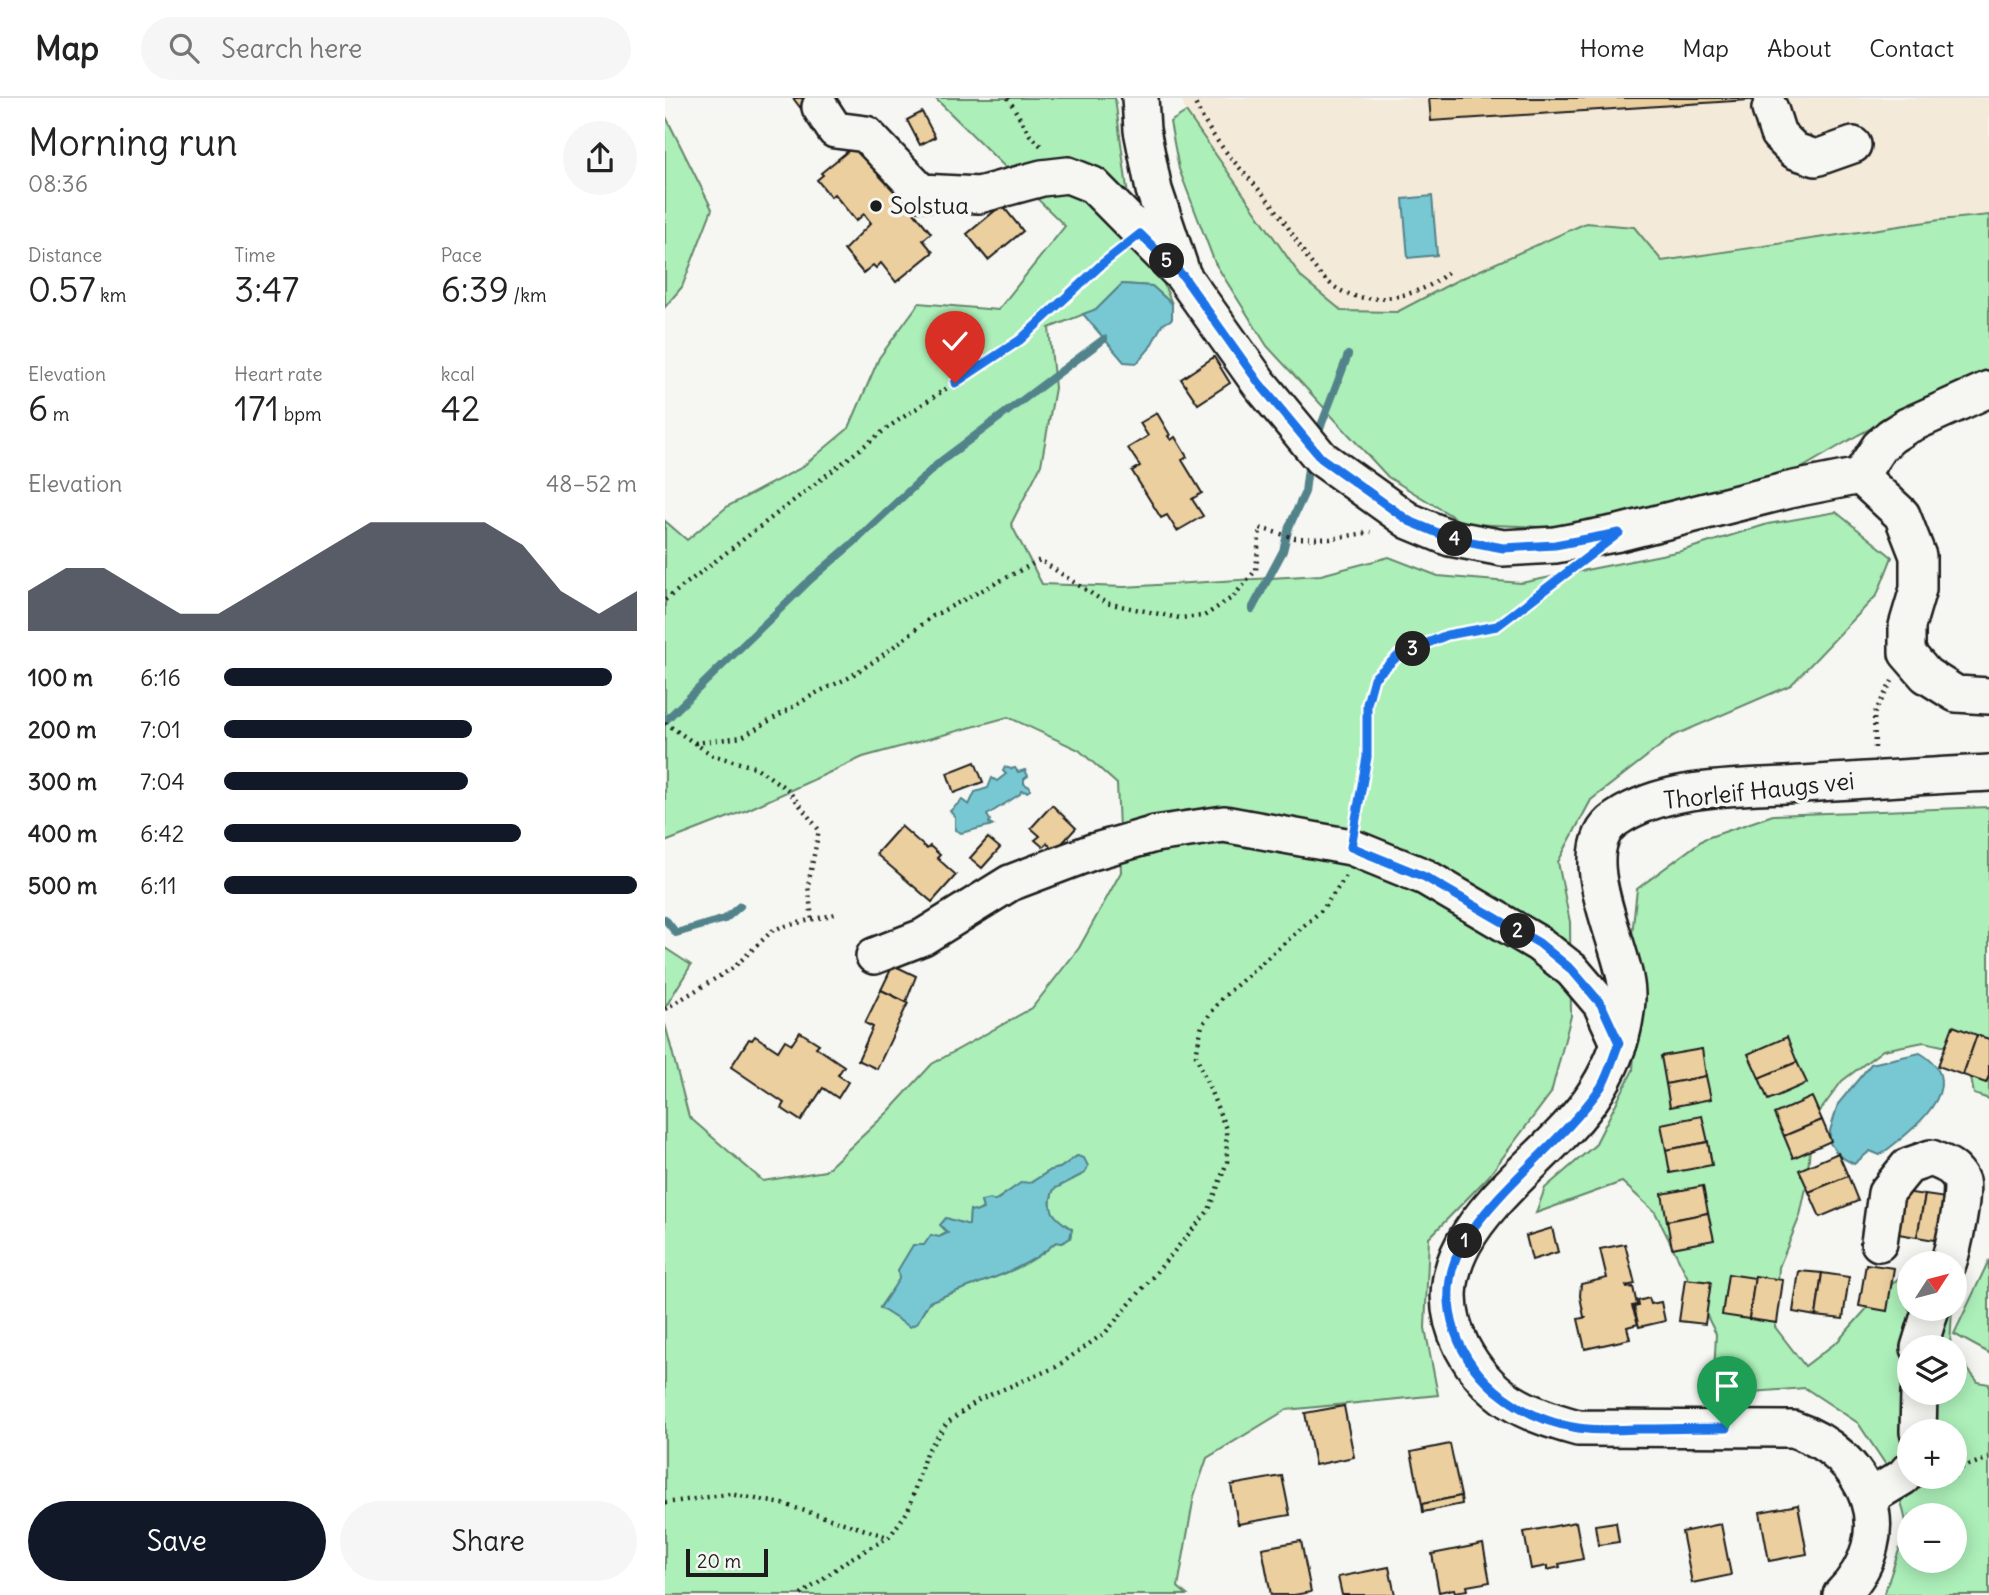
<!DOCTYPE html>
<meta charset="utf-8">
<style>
:root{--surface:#fff;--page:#f6f6f6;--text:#222;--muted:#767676;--line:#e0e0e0;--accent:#111827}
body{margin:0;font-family:Delius,sans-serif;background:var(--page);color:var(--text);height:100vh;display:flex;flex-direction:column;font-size:26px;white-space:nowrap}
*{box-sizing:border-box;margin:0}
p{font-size:23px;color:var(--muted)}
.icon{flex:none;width:38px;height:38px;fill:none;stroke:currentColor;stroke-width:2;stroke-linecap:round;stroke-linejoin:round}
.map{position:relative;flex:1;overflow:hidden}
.panel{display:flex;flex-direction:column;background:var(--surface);width:665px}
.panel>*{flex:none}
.needle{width:46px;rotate:54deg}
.tools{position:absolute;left:1232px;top:1153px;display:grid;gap:14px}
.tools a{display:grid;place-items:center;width:70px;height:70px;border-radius:50%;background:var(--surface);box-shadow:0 4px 18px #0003;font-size:35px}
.scale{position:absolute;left:21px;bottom:18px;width:82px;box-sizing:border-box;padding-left:7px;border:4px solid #1c1c1c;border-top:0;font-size:19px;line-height:24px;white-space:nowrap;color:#1c1c1c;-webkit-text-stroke:5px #f6f6f2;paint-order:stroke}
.pin{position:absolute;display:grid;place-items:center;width:60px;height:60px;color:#fff;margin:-72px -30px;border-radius:50% 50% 50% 0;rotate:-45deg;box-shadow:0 0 7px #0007}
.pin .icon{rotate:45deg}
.km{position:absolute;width:35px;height:35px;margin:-18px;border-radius:50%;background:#222;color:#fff;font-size:19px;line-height:35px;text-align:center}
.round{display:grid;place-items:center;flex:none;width:74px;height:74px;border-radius:37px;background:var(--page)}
.overview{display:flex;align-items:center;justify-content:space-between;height:119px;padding:0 28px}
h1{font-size:38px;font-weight:600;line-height:52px}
.figures{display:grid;grid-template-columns:repeat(3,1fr);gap:10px;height:119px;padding:7px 28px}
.figures div{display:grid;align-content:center}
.figures b{font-size:35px;font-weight:600}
.figures small{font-size:19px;font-weight:400}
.figures p{font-size:19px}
.chart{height:196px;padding:14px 28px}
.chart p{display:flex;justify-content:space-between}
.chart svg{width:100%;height:126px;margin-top:7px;fill:var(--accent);opacity:.7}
.primary-button{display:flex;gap:14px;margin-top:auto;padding:14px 28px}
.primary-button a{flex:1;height:80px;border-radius:42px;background:var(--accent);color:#fff;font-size:28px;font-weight:600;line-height:80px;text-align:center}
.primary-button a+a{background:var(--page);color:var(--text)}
ul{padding:0 28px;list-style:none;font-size:23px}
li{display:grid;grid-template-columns:112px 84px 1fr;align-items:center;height:52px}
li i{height:18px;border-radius:9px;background:var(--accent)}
header{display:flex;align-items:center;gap:42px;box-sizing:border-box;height:98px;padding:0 35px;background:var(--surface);border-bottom:2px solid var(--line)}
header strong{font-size:33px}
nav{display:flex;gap:38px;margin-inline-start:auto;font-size:24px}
.search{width:490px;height:63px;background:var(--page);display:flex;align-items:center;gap:18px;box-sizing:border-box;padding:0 24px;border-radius:38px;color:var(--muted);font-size:26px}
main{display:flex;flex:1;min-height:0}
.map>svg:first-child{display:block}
</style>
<header>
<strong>Map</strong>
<div class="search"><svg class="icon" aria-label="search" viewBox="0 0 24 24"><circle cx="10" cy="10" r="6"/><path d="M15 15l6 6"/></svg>Search here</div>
<nav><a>Home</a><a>Map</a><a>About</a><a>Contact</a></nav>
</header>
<main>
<section class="panel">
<div class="overview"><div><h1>Morning run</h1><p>08:36</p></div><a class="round"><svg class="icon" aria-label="share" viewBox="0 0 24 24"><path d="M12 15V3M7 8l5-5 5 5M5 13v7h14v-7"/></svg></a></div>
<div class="figures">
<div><p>Distance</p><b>0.57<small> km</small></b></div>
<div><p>Time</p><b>3:47</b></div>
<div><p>Pace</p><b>6:39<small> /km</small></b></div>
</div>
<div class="figures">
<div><p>Elevation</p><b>6<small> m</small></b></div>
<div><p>Heart rate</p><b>171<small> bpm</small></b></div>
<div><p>kcal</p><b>42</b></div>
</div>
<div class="chart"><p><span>Elevation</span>48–52 m</p>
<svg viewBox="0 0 160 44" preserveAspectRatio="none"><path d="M0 44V30L10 22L20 22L30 30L40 38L50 38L60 30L70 22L80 14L90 6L100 6L110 6L120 6L130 14L140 30L150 38L160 30V44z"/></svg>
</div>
<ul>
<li><b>100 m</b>6:16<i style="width:94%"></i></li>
<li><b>200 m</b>7:01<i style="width:60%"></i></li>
<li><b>300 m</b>7:04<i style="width:59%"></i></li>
<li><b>400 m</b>6:42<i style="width:72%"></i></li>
<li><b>500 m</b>6:11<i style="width:100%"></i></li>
</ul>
<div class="primary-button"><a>Save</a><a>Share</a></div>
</section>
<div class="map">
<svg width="1324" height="1497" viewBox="0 0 1324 1497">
<rect width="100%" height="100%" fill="#f6f6f2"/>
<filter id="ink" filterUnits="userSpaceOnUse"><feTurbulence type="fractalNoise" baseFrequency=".0143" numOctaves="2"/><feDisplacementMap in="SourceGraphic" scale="14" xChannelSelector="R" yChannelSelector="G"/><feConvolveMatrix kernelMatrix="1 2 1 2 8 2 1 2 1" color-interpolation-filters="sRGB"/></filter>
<g filter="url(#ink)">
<path fill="#f3ead9" d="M516,0H1324V117L1275,122L997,163L969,129L921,125L791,183L732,214L677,213L637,180L521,14Z"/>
<g fill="#acefb9" stroke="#64866a" stroke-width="2" fill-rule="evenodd">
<path d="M270,0H450L463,98L507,206L487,188L457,186L432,211L384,230L390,290L376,367L346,426L377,486L459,489L656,477L724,459L773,478L856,485L1016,453L1103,426L1171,414L1227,459L1212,497L1126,587L1008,638L926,702L893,764L905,824L906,918L886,995L823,1079L764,1140L760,1230L773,1297L621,1312L542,1360L529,1398L513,1489L522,1497H0V926L24,1019L98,1083L160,1073L223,1014L267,966L367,910L414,850L456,774L452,686L414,652L343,619L198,659L82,712L0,744V423L22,442L63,408L136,370L184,330L214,260L254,205L333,212L400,128ZM412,1058L419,1061L420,1075L389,1091C380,1112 389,1120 407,1131L405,1140L398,1145L391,1144C356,1177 307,1185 264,1204L252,1225L215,1209C231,1185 249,1164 270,1143C277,1136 285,1133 291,1124L304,1127L305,1112L311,1114L318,1110L316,1104L329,1103L357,1085H365L386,1072L395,1070Z"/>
<path d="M521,14L637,180L677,213L732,214L791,183L921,125L969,129L997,163L1275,122L1324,117V273L1286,288L1193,337L1123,378L906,430L800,426L723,379L602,248L550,165L514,71L505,24Z"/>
<path d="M0,17L47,111L17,189L0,209Z"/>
<path d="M1324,709V1001L1309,996L1301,953L1259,944L1218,952L1177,983L1147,1024L1142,1085L1135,1118L1114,1169L1110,1229L1140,1268L1173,1243L1204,1208L1244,1170V1211H1287L1285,1249L1244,1250V1295H1290V1255L1313,1284L1324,1286V1497H1219L1242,1428L1231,1382L1193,1325L1140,1290L1048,1297L1051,1236L990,1114L957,1084L871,1115L880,1090L930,1047L968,972L972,903L965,855L972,791L1039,741L1108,717ZM1244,1334H1290V1379H1244ZM1244,1418H1290V1463H1244Z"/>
<path d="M0,850L26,867L0,910Z"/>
<path d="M1324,1162V1255L1289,1236Z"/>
</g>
<g fill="#78c8d4" stroke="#53838a" stroke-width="2">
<path d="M767,98L772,157L743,160L738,101Z"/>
<path d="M457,186L487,188L507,206V221L497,227L484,251L472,265L459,264L418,216L432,211Z"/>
<path d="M340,669L346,671L350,670L353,674L360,672L363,678L359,681V686L365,689V692L362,694L356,693L355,696L322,717L325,722L324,725L328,727L296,735L290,732V719L285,713L297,702L304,707L310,694L323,690L327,680L332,683L341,676L338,673Z"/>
<path d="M1255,955C1310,987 1243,1036 1215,1057L1205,1053L1189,1066L1174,1058L1165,1045V1033L1173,1006L1206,966Z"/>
<path d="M412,1058L419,1060L423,1068L420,1075L389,1091C380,1111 389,1120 407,1131L405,1140L397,1145L391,1144C355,1177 307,1185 264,1204L252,1225L245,1229L215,1210L234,1181L233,1172L248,1147H259L266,1137L274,1139L283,1135L275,1127L281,1120L304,1127L305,1112L311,1114L318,1111L316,1103L325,1101L330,1103L357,1084L365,1085L386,1072L395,1070Z"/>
</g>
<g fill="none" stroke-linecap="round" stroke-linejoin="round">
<g stroke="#53838a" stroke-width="8">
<path d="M654,333L683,257"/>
<path d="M587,511L618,453L624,429L640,394L644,362"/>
<path d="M0,623L146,481L188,445L275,364L439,241"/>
<path d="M0,821L11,835L60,821L75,808"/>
</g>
</g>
<g fill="#eccf9f" stroke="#1c1c1c" stroke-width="2">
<path d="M128,0H156L140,16Z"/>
<path d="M764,0H1114L766,23Z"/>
<path d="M257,14L270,39L255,47L242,22Z"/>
<path d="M193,45L266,135L258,142L268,154L231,184L216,165L211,170L208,167L198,175L179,152L206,125L199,116L191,123L169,96L166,99L152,82L158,77L156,75Z"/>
<path d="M337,107L358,133L323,162L302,136Z"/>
<path d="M549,259L565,285L533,306L516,281Z"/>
<path d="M492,315L505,337L503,338L506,342L510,339L522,359L517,362L537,395L527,401L538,418L512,433L502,417L496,420L467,373L475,368L463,350L483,338L475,325Z"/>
<path d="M310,664L318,684L289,695L282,675Z"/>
<path d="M387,707L411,730L390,753L382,745L378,749L370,742L375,738L366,730Z"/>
<path d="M236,728L262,751L265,748L275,757L272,760L291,777L267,804L211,756Z"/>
<path d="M323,740L335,750L317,770L305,760Z"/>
<path d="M228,867L251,878L241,904L216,892Z"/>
<path d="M216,892L243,905L212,971L193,962L208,929L200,925Z"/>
<path d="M1288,928L1312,937L1298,977L1273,968Z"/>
<path d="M135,934L154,946L151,949L179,968L173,977L183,984L173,1000L158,990L136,1023L116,1010L119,1005L66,969L84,941L87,942L90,938L113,953L120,942L127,946Z"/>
<path d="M1312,937L1324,941V978L1321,985L1298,977Z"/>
<path d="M1122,939L1132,964L1094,980L1083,956Z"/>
<path d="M1037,951L1041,978L1001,986L996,958Z"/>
<path d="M1132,964L1142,985L1103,1002L1094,980Z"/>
<path d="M1041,978L1046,1001L1005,1009L1001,986Z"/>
<path d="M1147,999L1157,1022L1119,1038L1109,1016Z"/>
<path d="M1037,1018L1043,1044L1001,1052L996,1026Z"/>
<path d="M1157,1022L1166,1043L1128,1060L1119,1038Z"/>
<path d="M1043,1044L1047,1067L1005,1075L1001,1052Z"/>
<path d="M1173,1055L1183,1078L1144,1094L1134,1072Z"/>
<path d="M1183,1078L1193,1103L1155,1119L1144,1094Z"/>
<path d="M1038,1088L1043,1115L1002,1123L997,1096Z"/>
<path d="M1233,1093L1260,1097L1252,1139L1227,1135Z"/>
<path d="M1260,1097L1288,1101L1281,1144L1252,1139Z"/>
<path d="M1043,1115L1049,1142L1007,1150L1002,1123Z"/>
<path d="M887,1130L893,1154L867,1162L861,1138Z"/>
<path d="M960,1146L970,1186L961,1188L962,1190L968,1189L972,1207L967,1208L973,1226L962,1229L965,1241L920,1251L913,1221L922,1219H919L915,1198L916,1186L942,1180L935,1151Z"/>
<path d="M1201,1166L1229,1170L1222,1213L1194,1208Z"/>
<path d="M1134,1173L1157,1175L1151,1218L1128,1214Z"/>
<path d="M1157,1175L1184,1179L1178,1221L1151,1218Z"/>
<path d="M1063,1176L1090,1180L1084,1221L1057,1217Z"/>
<path d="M1090,1178L1118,1182L1112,1225L1084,1221Z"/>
<path d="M1020,1181L1046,1184L1040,1226L1014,1223Z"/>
<path d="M984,1200L986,1206L996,1204L1000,1223L974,1229L969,1209L974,1208L973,1203Z"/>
<path d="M679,1308L689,1359L650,1367L640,1315Z"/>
<path d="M785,1346L796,1398L757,1406L746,1354Z"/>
<path d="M617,1378L625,1417L573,1426L566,1387Z"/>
<path d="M796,1398L797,1406L758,1414L757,1406Z"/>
<path d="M1133,1407L1142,1456L1104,1463L1095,1414Z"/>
<path d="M911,1424L918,1461L894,1466L895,1469L882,1472V1468L866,1471L859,1434Z"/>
<path d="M951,1424L954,1444L933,1447L930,1427Z"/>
<path d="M1056,1426L1066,1477L1027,1485L1017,1434Z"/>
<path d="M636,1443L646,1494L629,1497H606L597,1450Z"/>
<path d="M818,1446L825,1484L802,1488L803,1492L790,1494L789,1491L774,1494L767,1456Z"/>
<path d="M724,1469L730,1497H677L673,1479Z"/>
</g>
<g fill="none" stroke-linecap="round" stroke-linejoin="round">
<g stroke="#1c1c1c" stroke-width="40">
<g id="minor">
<path d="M475,0L477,32L489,92L518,178L594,285L656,360L744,423L785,440L838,450L890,447L954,435L1124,392L1195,378L1237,417L1253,458V491L1242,528V555L1261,577L1291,596L1324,598"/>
<path d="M155,9L170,32L201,36L256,94L314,97L377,80L403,77L428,87L513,173"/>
<path d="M1105,11L1113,36L1130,53L1151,60L1188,47"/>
<path d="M1195,378L1214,349L1226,338L1242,328L1324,291"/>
<path d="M209,858L258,839L345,785L427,754L490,736L559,726L686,749L760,779L874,846L907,872L936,906L954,945"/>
<path d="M1214,1145L1221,1095L1243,1068L1266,1060C1278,1065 1291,1069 1296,1083C1300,1096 1288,1152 1283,1166"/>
<path d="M1254,1250L1266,1211"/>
<path d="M1253,1334L1254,1295"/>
<path d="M1203,1400L1238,1379L1244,1372"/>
<path d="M1176,1497C1237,1436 1203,1356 1128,1331L913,1330C860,1316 824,1300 797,1249C749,1154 846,1091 903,1029C926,1005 942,979 953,948C958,934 962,913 962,898C963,853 902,754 951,721C1003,686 1077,690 1138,686C1200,682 1262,678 1324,675"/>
</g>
</g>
<g stroke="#1c1c1c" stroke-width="4.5" stroke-dasharray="2 5" stroke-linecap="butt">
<path d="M343,0L365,37L376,48"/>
<path d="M528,0C544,41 576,70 604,103C643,149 652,211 728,199C751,195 769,188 785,172"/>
<path d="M0,502L225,328L354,242L452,154"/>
<path d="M0,625L47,657L92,670L123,692L154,732L143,787L147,822"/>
<path d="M30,645L77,639L153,594L183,580L214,560L268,518L375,462L441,505L514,520L539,518L568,499L591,472L595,430L630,440L665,441L706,434"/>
<path d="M1210,650L1209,616L1227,583"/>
<path d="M691,721L703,659L702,606L709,580L734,557L782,537L832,528L898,478"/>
<path d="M0,911L68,870L107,833L116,829L171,816"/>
<path d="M1290,1372L1324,1360"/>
<path d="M0,1405L65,1396L118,1406L223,1439"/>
<path d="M136,1497L183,1462L224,1439L243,1413L261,1355L282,1325L315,1301L391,1269L441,1234L544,1112L562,1064L561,1031L531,957L537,927L557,900L658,811L681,778"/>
</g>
<use href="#minor" stroke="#f6f6f2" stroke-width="35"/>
</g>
</g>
<g fill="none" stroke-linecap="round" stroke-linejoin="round" filter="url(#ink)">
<g stroke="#fff" stroke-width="14">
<path id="route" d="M290,285L355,242L437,166L475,136L518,178L594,285L656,360L744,423L785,440L838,450L890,447L954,435L832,528L782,537L734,557L709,580L702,606V659L686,749L760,779L874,845L907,872L936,906L954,945C948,959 944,976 936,989C897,1044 840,1083 802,1139C782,1169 779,1200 790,1234C808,1286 860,1322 913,1330C932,1333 953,1332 972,1331C1002,1331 1032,1330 1062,1330"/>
</g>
<use href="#route" stroke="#1a73e8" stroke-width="9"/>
</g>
<circle fill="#1c1c1c" stroke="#f6f6f2" stroke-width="2.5" cx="211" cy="108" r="7"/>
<g text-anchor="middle" stroke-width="7" stroke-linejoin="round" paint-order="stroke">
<g font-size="24" fill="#1c1c1c" stroke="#f6f6f2" text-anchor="start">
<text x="225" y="116">Solstua</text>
</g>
<g font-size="24" fill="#1c1c1c" stroke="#f6f6f2">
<text transform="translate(1094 693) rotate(-6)" y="8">Thorleif Haugs vei</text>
</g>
</g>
</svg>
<div class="tools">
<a><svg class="needle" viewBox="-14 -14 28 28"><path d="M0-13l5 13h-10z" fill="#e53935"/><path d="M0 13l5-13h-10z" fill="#767676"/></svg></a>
<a><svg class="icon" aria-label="layers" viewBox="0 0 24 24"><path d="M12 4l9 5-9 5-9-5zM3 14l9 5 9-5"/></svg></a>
<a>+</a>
<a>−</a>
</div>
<div class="scale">20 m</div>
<div class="pin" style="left:1062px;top:1330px;background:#1e9e55"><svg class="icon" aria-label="arrive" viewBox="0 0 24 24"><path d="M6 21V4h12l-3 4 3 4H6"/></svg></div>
<div class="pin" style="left:290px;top:285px;background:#d93025"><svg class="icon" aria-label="check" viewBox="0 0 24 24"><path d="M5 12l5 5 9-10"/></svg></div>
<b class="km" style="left:800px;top:1143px">1</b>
<b class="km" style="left:853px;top:833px">2</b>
<b class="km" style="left:748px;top:551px">3</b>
<b class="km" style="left:790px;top:441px">4</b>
<b class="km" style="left:502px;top:163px">5</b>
</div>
</main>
